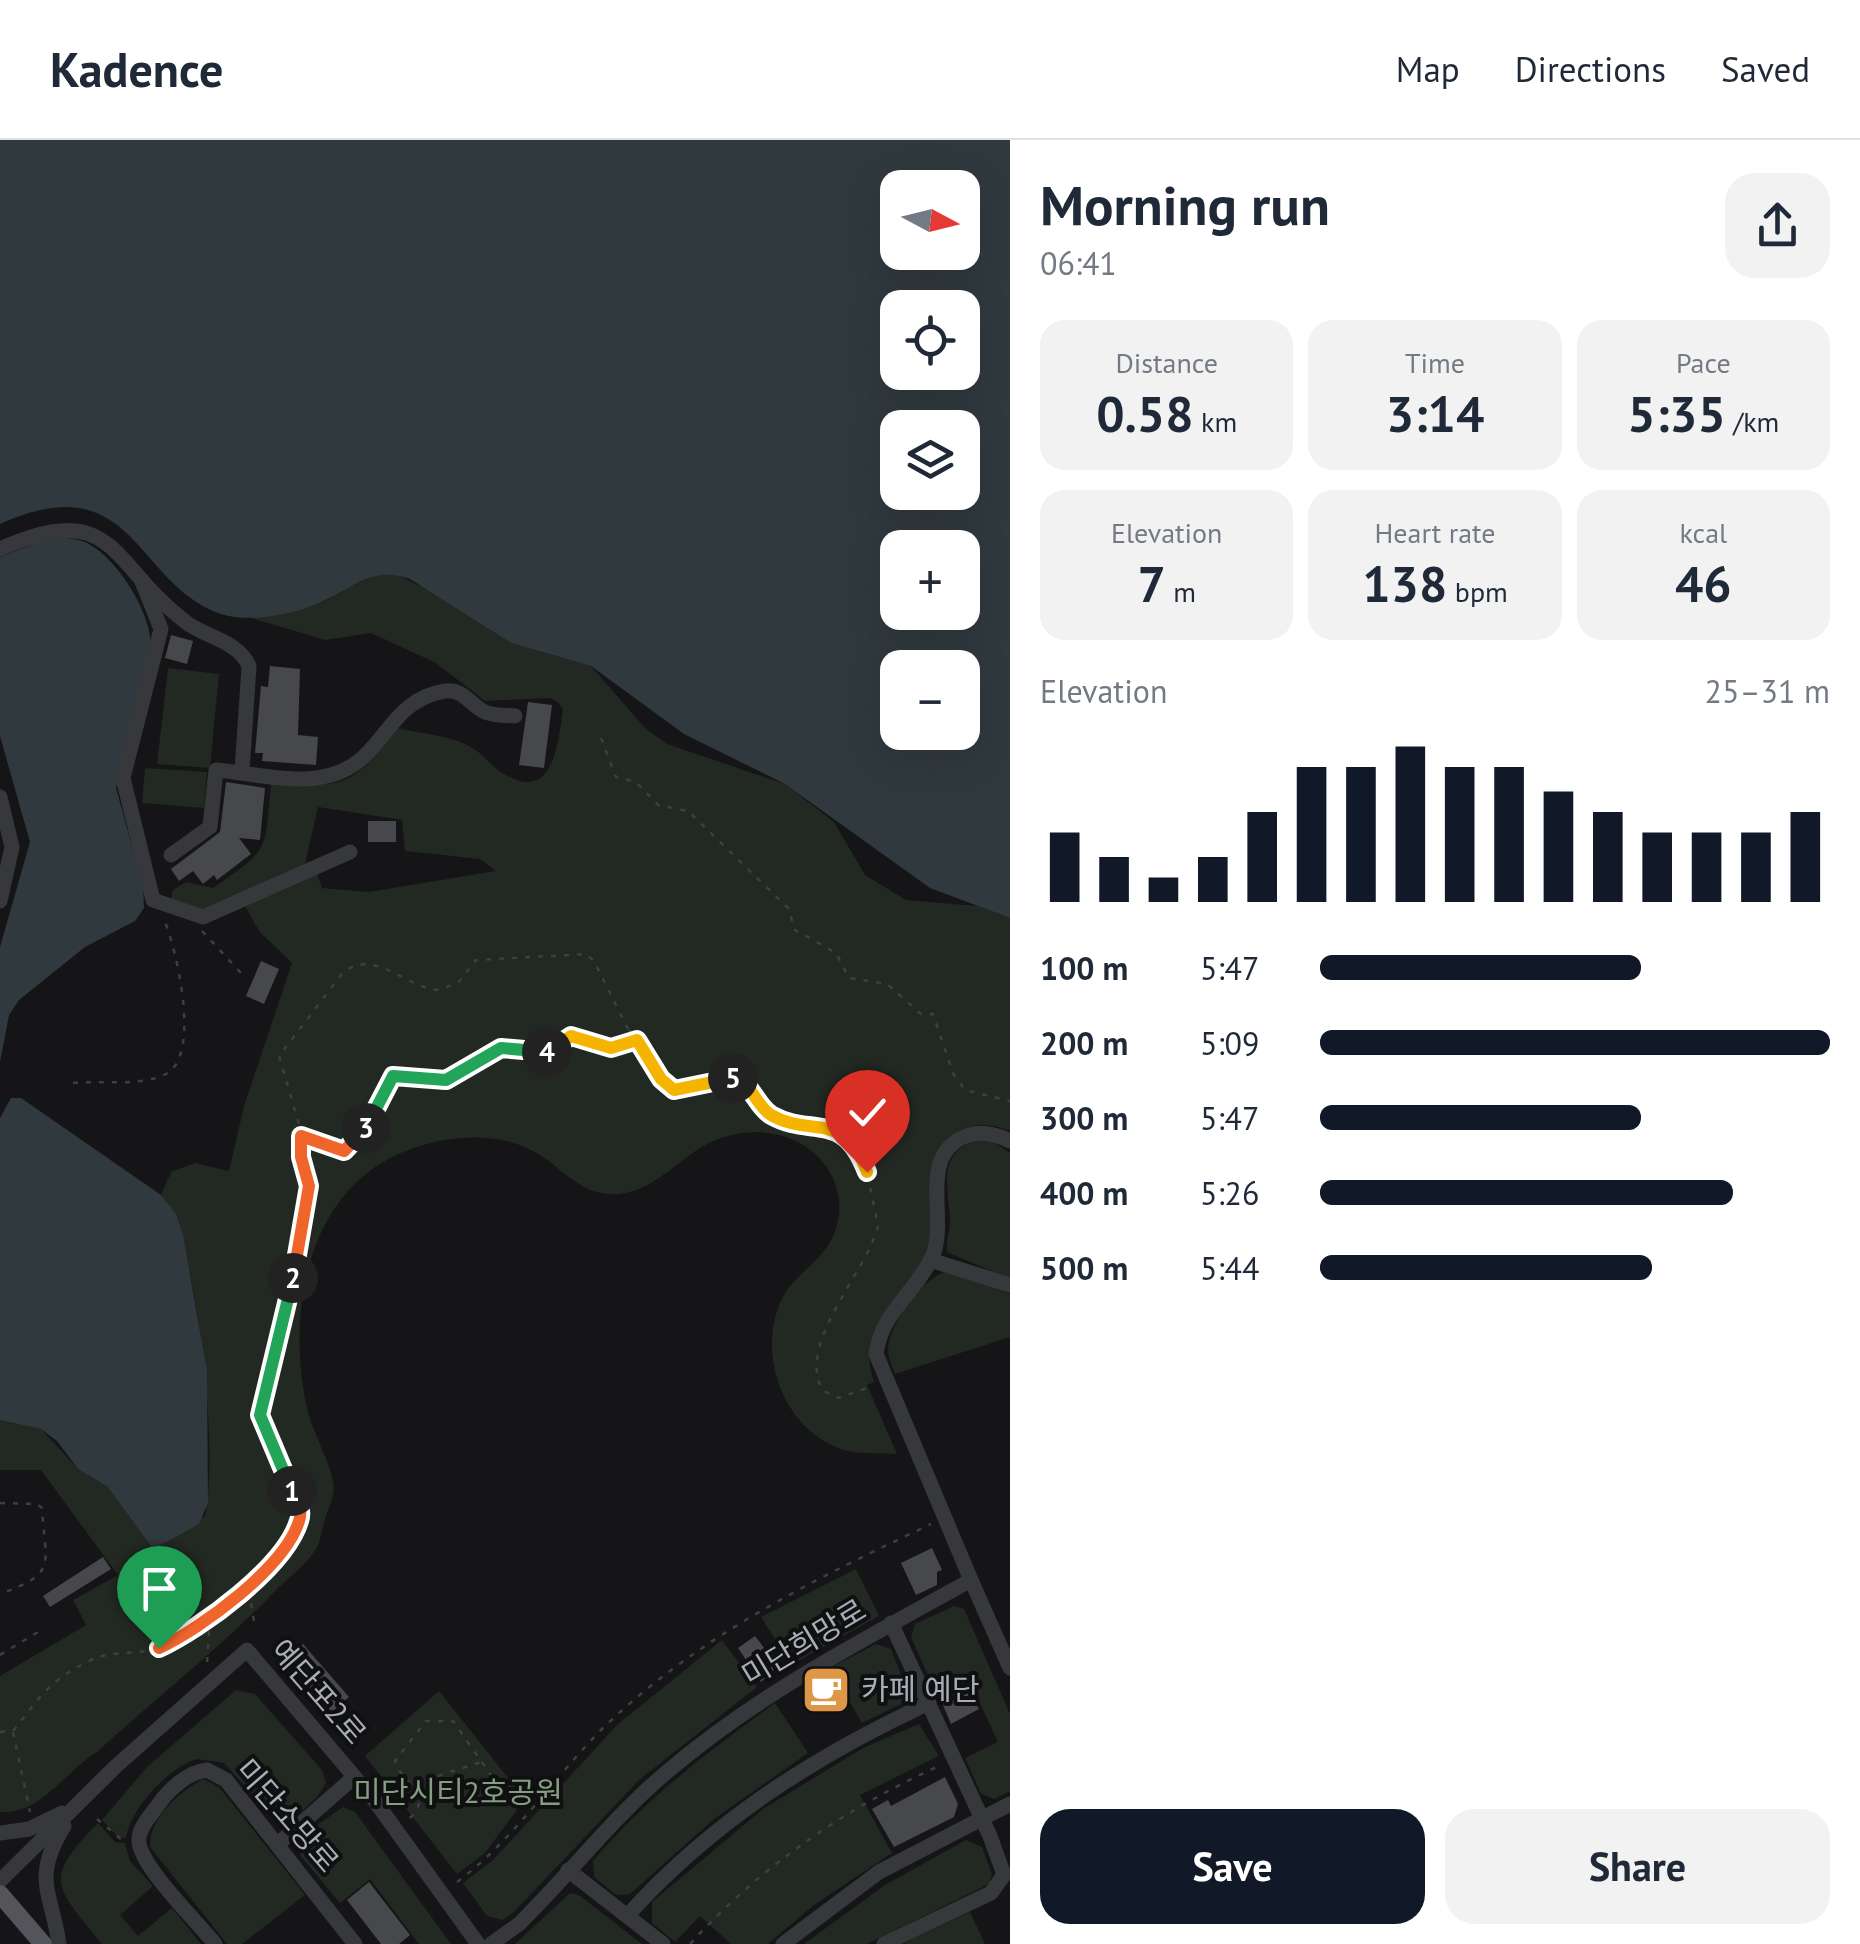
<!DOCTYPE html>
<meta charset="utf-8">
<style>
:root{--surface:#fff;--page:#f2f2f3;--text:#1f2937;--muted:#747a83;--line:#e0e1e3;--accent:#111827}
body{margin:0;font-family:"PT Sans","Noto Sans KR",sans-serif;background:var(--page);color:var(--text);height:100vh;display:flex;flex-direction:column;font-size:38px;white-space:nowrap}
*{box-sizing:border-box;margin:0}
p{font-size:32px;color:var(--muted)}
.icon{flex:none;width:55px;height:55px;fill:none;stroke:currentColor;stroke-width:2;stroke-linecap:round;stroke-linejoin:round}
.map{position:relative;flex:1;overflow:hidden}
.side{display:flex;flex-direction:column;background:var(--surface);width:850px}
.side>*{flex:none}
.needle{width:65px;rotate:97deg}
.tools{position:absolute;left:880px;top:30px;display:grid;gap:20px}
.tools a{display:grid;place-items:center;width:100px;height:100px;border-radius:20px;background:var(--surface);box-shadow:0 10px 40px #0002;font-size:50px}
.pin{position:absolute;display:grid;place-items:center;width:85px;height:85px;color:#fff;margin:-102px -42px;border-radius:50% 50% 50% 0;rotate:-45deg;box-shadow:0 0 10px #0007}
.pin .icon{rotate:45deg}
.km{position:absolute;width:50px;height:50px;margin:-25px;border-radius:50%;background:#222;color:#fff;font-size:28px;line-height:50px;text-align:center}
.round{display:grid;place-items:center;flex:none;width:105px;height:105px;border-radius:30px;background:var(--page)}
.head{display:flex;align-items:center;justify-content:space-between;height:170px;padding:0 30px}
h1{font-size:55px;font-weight:700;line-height:75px}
.figures{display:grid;grid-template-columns:repeat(3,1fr);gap:15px;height:170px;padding:10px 30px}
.figures div{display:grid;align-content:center;border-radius:25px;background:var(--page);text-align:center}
.figures b{font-size:50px;font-weight:700}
.figures small{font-size:28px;font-weight:400}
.figures p{font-size:28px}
.chart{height:280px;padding:20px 30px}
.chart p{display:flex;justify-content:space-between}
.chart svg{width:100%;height:180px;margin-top:10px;stroke:var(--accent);stroke-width:6}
.button{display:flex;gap:20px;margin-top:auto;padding:20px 30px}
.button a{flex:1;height:115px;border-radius:30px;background:var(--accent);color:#fff;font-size:40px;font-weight:700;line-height:115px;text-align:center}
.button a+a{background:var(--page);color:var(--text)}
ul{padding:0 30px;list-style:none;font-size:32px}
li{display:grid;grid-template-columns:160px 120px 1fr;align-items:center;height:75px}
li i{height:25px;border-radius:12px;background:var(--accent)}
header{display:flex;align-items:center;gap:60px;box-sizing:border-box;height:140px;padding:0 50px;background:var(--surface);border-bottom:2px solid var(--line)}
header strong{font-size:48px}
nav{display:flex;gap:55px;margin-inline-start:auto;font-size:35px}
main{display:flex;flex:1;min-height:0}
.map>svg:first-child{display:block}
</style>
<header>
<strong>Kadence</strong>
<nav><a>Map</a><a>Directions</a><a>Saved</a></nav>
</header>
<main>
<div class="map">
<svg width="1010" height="1804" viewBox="0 0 1010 1804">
<rect width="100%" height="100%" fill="#151517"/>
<g fill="#222822">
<path d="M391,432L435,453L511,503L591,526L645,588L667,604L785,644L834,682L865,735L906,760L977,766L1010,778V991C992,984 975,982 958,991C910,1017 945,1072 927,1112C906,1159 854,1182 874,1242L867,1245L897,1314C881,1313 863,1314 848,1311C784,1295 753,1211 784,1155C795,1136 815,1124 827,1107C857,1061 829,1007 779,995C750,988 718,995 694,1012C671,1028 648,1052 618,1054C577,1057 561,1023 527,1008C478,986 408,1001 367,1033C299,1087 289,1194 308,1272C313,1292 334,1330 334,1348C334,1357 328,1370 325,1379C322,1388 321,1401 316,1409C307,1424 288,1438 276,1450C221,1508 156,1558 97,1612C64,1632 41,1675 0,1672V1536L86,1485L73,1460L118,1435L41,1330H0V1280L41,1289L78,1329L108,1347L159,1406L205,1376C219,1312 199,1105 161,1055L171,1032L195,1023L229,1031L244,966L292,823L259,791L245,766L317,733L322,748L369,752L496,731L480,719L405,711L402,680L318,667L305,724L203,771L172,760V751L186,742L213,748C271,707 264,714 271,644C286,637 300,643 317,644C356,647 376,615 397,588C422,594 453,595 474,609C485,616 493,628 504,634C554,664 558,602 563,570L559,563L550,558L485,561L436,523L371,493L325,500L248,477C272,474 296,473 319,463C345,452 362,436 391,432Z"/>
<path d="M168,528L219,534L210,628L157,624Z"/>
<path d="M145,628L207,632L204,668L142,663Z"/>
<path d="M979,999L992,1001L1010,1013V1139L947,1112C946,1100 950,1091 950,1080C948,1044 936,1013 979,999Z"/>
<path d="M952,1130L1010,1154V1197L895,1234C891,1223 886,1214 889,1202C895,1177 926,1133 952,1130Z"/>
<path d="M856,1429L879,1476L791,1525L761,1477Z"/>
<path d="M954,1466L964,1469L1010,1574V1651L994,1659L981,1654L965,1618L998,1602L973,1548L940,1562L911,1497L915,1484Z"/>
<path d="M722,1500L757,1547L640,1639L513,1773L502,1780L487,1776L463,1743L493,1720L618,1584Z"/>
<path d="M876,1504L891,1509L908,1553L901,1564L862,1583L830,1528Z"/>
<path d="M236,1550L255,1554L322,1630L326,1642C319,1659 295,1680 277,1682L224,1623L197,1619C169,1627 130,1669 126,1698L118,1697L102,1680L147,1627Z"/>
<path d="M439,1551L525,1659L485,1713L457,1734L365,1616Z"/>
<path d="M775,1563L808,1613L714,1679L630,1754L616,1755L594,1737L593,1721C645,1659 710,1610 775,1563Z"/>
<path d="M919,1584L939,1616L860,1655L892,1713L814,1765L768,1804H731L700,1776L675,1802L652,1783V1762L763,1669L863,1608Z"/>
<path d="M203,1639L219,1647L305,1755L242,1804H227L150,1707C148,1678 180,1652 203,1639Z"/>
<path d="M343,1667L355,1672L451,1804H419L370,1739L340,1763L300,1715L303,1695Z"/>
<path d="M98,1683L115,1702L125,1703L130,1721L153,1746L120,1775L138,1796L172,1768L201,1804H102C56,1746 41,1741 98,1683Z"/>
<path d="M966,1700L982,1707L992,1734L989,1744L867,1804H804L885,1745Z"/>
<path d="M570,1753L579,1755L642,1804H515Z"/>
<path d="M970,1772L985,1804H904L910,1800Z"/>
</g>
<g fill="#30393e" fill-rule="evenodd">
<path d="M0,0H1010V778L930,748L785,644L684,594L591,526L511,503L410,439C371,425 353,449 319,463C292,475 249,483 221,474C134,444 135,323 0,384ZM898,48H962V112H898ZM898,168H962V232H898ZM898,288H962V352H898ZM898,408H962V472H898ZM898,528H962V592H898Z"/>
<path d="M53,397C63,398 75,398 85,402C117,417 152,473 151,508L116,648L143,746L144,768L135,781L85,807L19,860L9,875L0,922V807L30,702L0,596V417Z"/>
<path d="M11,958H21L161,1055L176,1074L183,1095L207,1231L208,1363L199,1384L159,1406H151L108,1347L78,1329L57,1301L41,1289L0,1280V978Z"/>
</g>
<g fill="#47484b">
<path d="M171,495L193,501L187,524L165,518Z"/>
<path d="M270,526L300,529L298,595L318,597L316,625L262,621L263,613H255L261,546L268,547Z"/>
<path d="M528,562L552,565L544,628L519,625Z"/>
<path d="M226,642L265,648L260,700L239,698L251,714L217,740L214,735L203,744L193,731L179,741L171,729L220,692Z"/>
<rect x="368" y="681" width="28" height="21"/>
<path d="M261,821L279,829L264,864L246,856Z"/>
<path d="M932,1408L942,1430L937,1432V1445L916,1455L901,1423Z"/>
<path d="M103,1417L111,1429L50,1467L43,1456Z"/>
<path d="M755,1496L778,1526L761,1542L738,1508Z"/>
<path d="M303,1504L349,1557L332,1572L285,1519Z"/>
<path d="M830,1535L846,1563L829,1573L822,1560L814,1564L806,1549Z"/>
<path d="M968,1553L979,1569L951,1584L943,1565Z"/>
<path d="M945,1637L958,1664L954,1677L894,1707L872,1669L888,1660L891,1666Z"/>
<path d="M369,1742L410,1795L399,1804H381L347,1760Z"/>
</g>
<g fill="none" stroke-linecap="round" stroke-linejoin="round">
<g stroke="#3d3f42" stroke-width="2.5" stroke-dasharray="5 8" stroke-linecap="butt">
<path d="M601,598L616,637L636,642L658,665L688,671L788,768L795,790L836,813L849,838L887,844L921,874H933L953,933L965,950L1010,961"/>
<path d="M202,791L242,834"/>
<path d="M629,890L674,950L739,938L771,975L831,989L854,1007L867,1032L878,1086C867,1132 797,1201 822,1250L838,1258L873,1246"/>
<path d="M73,943C101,940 140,947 166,934C202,915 176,808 164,779"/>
<path d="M0,1363L37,1364L42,1368C45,1425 59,1433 0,1454"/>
<path d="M254,1481L251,1464L256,1439"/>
<path d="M0,1515L38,1492"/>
<path d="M207,1522L210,1477"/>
<path d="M0,1592L14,1590C39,1558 48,1542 87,1522C110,1509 139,1516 163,1507C199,1493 306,1408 299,1366L260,1275L300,1112L309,1045L301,1017V991L279,916L341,835C370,805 405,847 437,850L458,843L476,820L586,814L594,821L628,889L626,901L617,908L571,896L547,913L501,908L446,940L399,934C374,946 370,989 348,1010H332L301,996"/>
<path d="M13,1592L30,1672"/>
<path d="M413,1644L481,1622"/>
<path d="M410,1678C435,1653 402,1645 395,1621L426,1581H453L500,1648L523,1670"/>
<path d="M97,1679L122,1700"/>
<path d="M457,1742C514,1700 553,1638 603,1588C698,1496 813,1440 931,1384"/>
<path d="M690,1804C760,1727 844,1669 939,1626"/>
</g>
<g stroke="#37383b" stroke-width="15">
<path d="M0,409C117,357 109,425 187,483C208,498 238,501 249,526L242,632"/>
<path d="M141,439L161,489L123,638L153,760L203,777L350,712"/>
<path d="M0,657L12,707L0,761"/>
<path d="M171,715L210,687L216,630C252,633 296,645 331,635C386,620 385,561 445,551C463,548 470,565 485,572C494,576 505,575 515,576"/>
<path d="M930,1120L1010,1145"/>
<path d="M971,1440L876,1214C881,1172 917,1152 933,1115C948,1077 917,1015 966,996C981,990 996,994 1010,1001"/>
<path d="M0,1693L29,1689L62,1673"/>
<path d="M279,1703L354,1637"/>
<path d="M568,1730L663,1804"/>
<path d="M0,1741L115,1627L247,1510L375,1661L478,1804"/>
<path d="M627,1776C711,1682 815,1616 929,1563"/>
<path d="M59,1804C51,1750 32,1739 64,1686"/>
<path d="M215,1804C199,1783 135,1722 139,1698C140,1686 151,1675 158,1665C169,1649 188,1632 207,1630L226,1640L355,1804"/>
<path d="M491,1804L519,1784C570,1734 613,1677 668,1631C761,1552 865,1499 971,1440L1010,1528"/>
<path d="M783,1804L879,1732L1010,1664"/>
<path d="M884,1804L991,1753L1004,1735L990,1696L891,1483"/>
</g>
<path stroke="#53555a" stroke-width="18" d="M0,1754L43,1804"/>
</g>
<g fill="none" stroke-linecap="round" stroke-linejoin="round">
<g stroke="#fff" stroke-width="20">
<path id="split-1" d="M159,1508C202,1488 285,1427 299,1381C303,1370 297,1360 292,1351"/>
</g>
<g stroke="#fff" stroke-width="20">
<path id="split-2" d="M292,1351L260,1275L293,1138"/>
</g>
<g stroke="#fff" stroke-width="20">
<path id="split-3" d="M293,1138L309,1046L301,1017V996L344,1011L366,988"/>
</g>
<g stroke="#fff" stroke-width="20">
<path id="split-4" d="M366,988L393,936L446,940L501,908L547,912"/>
</g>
<g stroke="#fff" stroke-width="20">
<path id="split-5" d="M547,912L571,896L611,908L637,900L661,939L674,950L733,938"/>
</g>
<g stroke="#fff" stroke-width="20">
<path id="split-6" d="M733,938C751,941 756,966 771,975C811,998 843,969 867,1032"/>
</g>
<use href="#split-1" stroke="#f0652b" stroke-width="12"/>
<use href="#split-2" stroke="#22a559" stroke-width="12"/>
<use href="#split-3" stroke="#f0652b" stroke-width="12"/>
<use href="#split-4" stroke="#22a559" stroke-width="12"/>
<use href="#split-5" stroke="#f5b400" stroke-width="12"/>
<use href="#split-6" stroke="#f5b400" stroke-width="12"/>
</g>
<defs>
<g id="cafe-square" transform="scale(2.5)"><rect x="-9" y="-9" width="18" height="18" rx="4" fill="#de9746" stroke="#101012"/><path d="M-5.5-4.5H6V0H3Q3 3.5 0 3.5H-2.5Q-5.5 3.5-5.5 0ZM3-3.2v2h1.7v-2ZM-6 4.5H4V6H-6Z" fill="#fff"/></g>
</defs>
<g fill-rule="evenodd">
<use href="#cafe-square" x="826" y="1550"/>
</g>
<g text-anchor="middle" stroke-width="8" stroke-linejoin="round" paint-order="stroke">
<g font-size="30" fill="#a8aeb5" stroke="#101012">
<text transform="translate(804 1503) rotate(-31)" y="10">미단희망로</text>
<text transform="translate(318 1552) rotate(49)" y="10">예단포2로</text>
<text transform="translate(287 1676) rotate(49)" y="10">미단소망로</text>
</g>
<g font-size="30" fill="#a8aeb5" stroke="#101012" text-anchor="start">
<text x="861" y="1560">카페 예단</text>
</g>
<g font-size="30" fill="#839e81" stroke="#101012">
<text x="458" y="1663">미단시티2호공원</text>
</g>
</g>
</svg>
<div class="tools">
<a><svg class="needle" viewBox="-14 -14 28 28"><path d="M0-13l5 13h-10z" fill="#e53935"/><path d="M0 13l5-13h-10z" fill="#747a83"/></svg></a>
<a><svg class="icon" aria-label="locate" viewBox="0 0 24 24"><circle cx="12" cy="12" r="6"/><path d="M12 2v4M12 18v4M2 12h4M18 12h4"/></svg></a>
<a><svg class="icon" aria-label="layers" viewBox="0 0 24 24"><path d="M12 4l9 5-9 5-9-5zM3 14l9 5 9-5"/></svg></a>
<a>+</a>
<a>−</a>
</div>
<div class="pin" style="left:159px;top:1508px;background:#1e9e55"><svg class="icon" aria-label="arrive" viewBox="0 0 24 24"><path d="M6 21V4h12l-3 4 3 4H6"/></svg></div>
<div class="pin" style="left:867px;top:1032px;background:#d93025"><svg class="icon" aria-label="check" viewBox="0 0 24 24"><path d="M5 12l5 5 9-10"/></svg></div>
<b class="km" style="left:292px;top:1351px">1</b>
<b class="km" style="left:293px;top:1138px">2</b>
<b class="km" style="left:366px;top:988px">3</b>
<b class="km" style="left:547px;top:912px">4</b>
<b class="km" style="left:733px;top:938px">5</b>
</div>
<section class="side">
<div class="head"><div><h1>Morning run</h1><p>06:41</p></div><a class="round"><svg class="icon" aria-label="share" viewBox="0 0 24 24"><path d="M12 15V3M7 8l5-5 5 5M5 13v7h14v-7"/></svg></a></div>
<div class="figures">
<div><p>Distance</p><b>0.58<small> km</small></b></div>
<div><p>Time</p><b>3:14</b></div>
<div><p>Pace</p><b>5:35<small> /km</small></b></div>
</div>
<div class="figures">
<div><p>Elevation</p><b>7<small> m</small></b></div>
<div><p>Heart rate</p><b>138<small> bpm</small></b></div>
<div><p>kcal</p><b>46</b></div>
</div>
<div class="chart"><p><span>Elevation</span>25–31 m</p>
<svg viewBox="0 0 160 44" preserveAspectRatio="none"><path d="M5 44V27M15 44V33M25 44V38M35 44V33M45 44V22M55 44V11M65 44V11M75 44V6M85 44V11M95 44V11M105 44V17M115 44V22M125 44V27M135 44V27M145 44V27M155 44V22"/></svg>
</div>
<ul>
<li><b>100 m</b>5:47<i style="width:63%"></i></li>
<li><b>200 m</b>5:09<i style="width:100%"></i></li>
<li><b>300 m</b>5:47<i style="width:63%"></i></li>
<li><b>400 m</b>5:26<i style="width:81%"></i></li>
<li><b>500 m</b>5:44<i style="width:65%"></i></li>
</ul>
<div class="button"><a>Save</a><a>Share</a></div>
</section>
</main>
